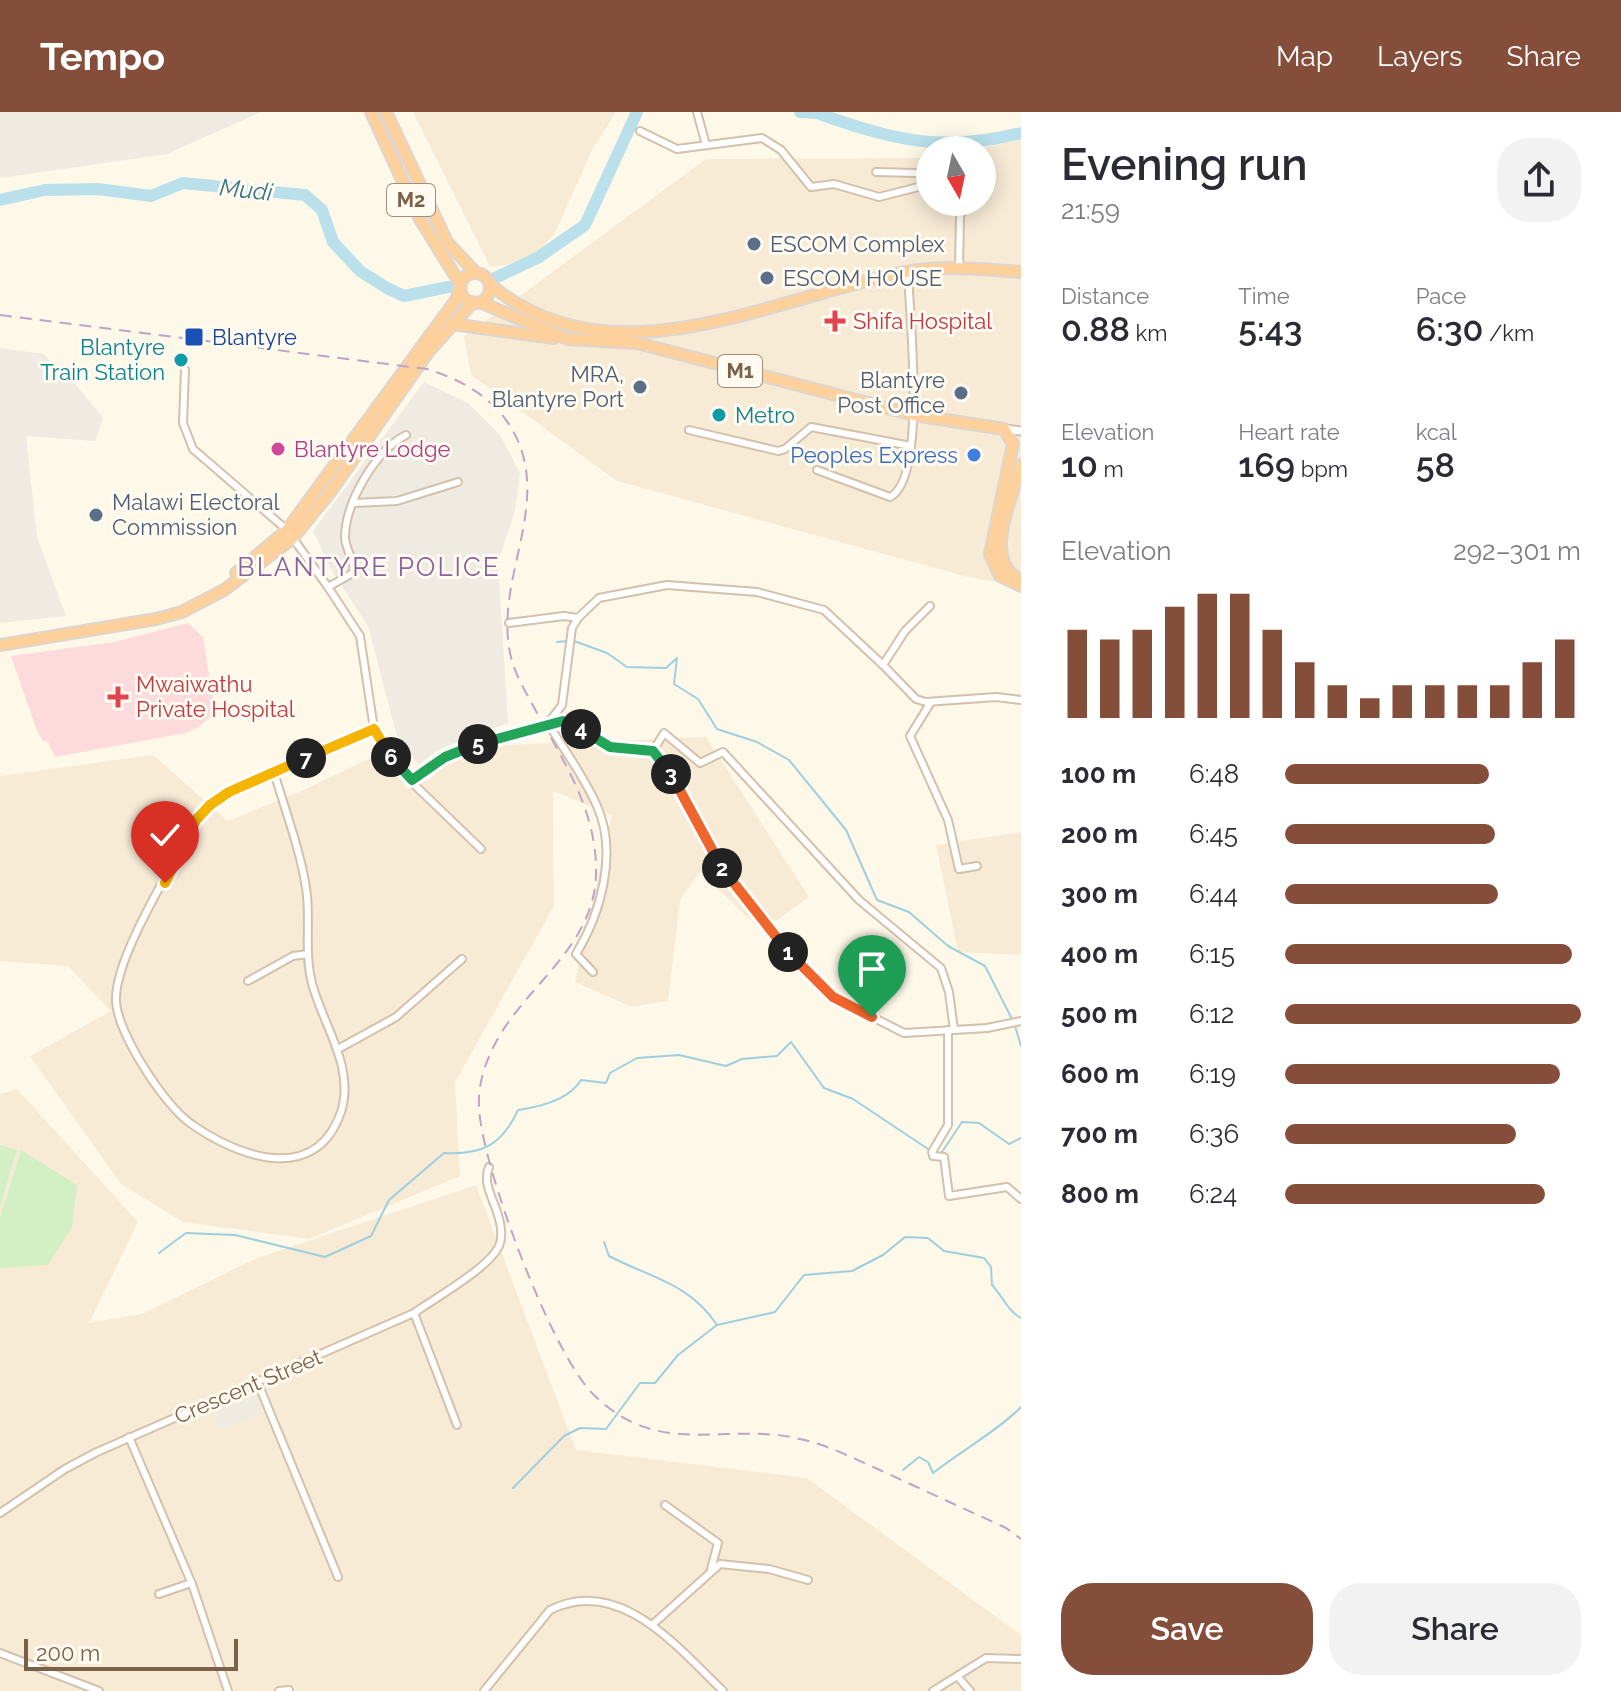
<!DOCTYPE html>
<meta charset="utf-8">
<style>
:root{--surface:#fff;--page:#f2f2f3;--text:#2b2b33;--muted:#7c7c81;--accent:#854e3a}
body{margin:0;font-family:Raleway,sans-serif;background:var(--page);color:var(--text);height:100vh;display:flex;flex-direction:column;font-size:30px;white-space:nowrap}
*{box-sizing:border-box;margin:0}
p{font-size:26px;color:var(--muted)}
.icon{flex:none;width:44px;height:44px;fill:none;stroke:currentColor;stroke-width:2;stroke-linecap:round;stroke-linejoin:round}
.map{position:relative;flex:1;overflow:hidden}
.details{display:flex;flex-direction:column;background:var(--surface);width:600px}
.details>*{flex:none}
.needle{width:52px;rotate:171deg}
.buttons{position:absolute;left:916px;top:24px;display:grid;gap:16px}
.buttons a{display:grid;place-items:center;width:80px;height:80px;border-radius:50%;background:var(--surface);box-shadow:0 4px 20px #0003;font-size:40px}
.scale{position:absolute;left:24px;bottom:20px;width:214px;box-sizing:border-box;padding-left:8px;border:4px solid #7d6048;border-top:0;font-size:22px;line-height:28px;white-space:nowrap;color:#7d6048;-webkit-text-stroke:6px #fffbf1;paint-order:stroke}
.pin{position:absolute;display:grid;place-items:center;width:68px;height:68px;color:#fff;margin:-82px -34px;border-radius:50% 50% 50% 0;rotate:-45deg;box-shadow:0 0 8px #0007}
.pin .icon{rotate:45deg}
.km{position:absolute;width:40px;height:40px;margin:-20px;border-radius:50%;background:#222;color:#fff;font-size:22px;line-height:40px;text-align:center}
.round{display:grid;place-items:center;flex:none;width:84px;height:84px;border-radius:32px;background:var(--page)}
.head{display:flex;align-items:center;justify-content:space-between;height:136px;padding:0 40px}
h1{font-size:44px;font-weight:600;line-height:60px}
.metrics{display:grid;grid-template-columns:repeat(3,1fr);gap:12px;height:136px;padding:8px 40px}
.metrics div{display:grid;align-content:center}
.metrics b{font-size:34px;font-weight:600}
.metrics small{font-size:22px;font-weight:400}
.metrics p{font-size:22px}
.chart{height:224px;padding:16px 40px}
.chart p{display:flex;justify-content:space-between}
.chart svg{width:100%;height:144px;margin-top:8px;stroke:var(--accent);stroke-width:6}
.action{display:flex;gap:16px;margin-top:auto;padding:16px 40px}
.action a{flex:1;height:92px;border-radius:32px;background:var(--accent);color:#fff;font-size:32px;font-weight:600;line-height:92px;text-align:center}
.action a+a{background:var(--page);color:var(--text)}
ul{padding:0 40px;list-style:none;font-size:26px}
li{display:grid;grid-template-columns:128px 96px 1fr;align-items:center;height:60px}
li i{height:20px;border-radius:10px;background:var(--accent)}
header{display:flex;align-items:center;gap:48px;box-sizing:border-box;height:112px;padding:0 40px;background:var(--accent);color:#fff}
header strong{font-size:38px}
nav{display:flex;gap:44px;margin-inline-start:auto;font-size:28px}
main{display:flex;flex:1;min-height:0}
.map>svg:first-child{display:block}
</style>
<header>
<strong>Tempo</strong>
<nav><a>Map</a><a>Layers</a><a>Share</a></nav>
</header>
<main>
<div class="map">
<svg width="1021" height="1579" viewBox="0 0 1021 1579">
<rect width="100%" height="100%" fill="#fef8e9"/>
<g fill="#f7ebd6">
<path d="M413,0H616L592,38L555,121L531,149L490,155Z"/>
<path d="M1021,28V474L968,465L617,369L471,263L464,225L706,47L930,46V90H982V38H970Z"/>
<path d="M706,625L809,785L762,819L700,760L680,788L668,889L632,895L575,870L612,703L553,679L554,794L455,970L460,1064L309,1127L183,1110L121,1072L30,944L111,899L68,854L0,849V664L153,643L228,709L299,680L379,642L407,676L430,667L451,647L506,633Z"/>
<path d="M1021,720V843L958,840L936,733Z"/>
<path d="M17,977L138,1110L89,1211L142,1202L257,1146L476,1073L576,1338L807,1366L1021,1523V1579H0V982Z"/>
</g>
<g fill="#efeae2">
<path d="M0,0H261L167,42L0,66Z"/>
<path d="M0,236L43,242L74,271L103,306L95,329L26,324L37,425L66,504L0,511Z"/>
<path d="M424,270L468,291L500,323L520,361L515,398L498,451L508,611L437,638L419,653L397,624L368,514L332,459L313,419Z"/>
<path d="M254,1281L262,1302L219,1317L211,1295Z"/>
</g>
<path fill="#fddbdc" d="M188,511L203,525L215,600L199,615L185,621L55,645L48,630L43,629L37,619L11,544L114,530Z"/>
<g fill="#d2efc5">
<path d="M0,1033L17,1038L0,1094Z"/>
<path d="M21,1038L77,1073L72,1115L48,1153L0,1156V1106Z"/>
</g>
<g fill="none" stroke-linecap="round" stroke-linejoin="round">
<g stroke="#9fcfde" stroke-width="2">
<path d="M0,86L45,75L98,77"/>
<path d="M574,529L607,541L627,555L666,556L677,546L674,572L698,587L717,617L757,630L789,648L846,718L877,788L909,800L948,834L985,854L1012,907"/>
<path d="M557,530L568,529"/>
<path d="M1015,914L1021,934"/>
<path d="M940,1043L962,1010L979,1011L1009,1032L1021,1026"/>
<path d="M604,1130L609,1144C651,1166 689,1171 717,1213"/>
<path d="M159,1141L186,1121L235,1123L325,1145L371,1124L389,1088L444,1041C482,1043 502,1033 518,998C539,995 569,988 581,968L606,971L610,961L637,946L679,943L726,954L742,947L777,944L791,930L824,976L853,987L931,1039"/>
<path d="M903,1358L919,1345L928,1350L933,1361C960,1340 1000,1317 1021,1295"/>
<path d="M513,1376L564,1324L580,1316L606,1317L640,1271H655L678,1243L717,1213L775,1200L804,1163L852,1159L883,1143L905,1125L928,1126L944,1139L984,1146L991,1155L992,1173C1003,1185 1008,1199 1021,1206"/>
</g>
<g stroke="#bae0eb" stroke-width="12">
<path d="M800,0L817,1C893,28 941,41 1021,21"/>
<path d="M0,88L45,78L98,77L151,84L183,71L305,83L322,98L333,130L360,159L387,176L404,184L448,175"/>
<path d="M495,166L539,145L585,113L637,0"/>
</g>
<g stroke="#d3c1ac" stroke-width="10">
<g id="minor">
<path d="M697,0L706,33"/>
<path d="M640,19L677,37L762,26L781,38L811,75L834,72L879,85L930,72"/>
<path d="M876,60L917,61L930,72"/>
<path d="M947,90L964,96L960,104L959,156"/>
<path d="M185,258L183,311L193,337L287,418L328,475L360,524L374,617L398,657L481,737"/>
<path d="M689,318L778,339L785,337L811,315L911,334"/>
<path d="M817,358L890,385C928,366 909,200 908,160"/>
<path d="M353,391L397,389L458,370"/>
<path d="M328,475L353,461C356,450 346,439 345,426C345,391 375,339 406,323"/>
<path d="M509,511L564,504L578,506"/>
<path d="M883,553L916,587L926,590L996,585L1021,588"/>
<path d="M931,590L910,624L948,708L959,757L977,754"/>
<path d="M549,613C565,639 585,666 597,694C618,741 601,801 576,842L593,860"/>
<path d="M545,615L562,593L572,516L578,506L599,486L667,473L757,480L824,498L883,553L905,519L930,494"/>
<path d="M653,639L664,621L700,651L723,640L859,788L941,856L949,880L954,918"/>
<path d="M274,660C285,698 300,737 306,776C311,806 304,837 311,867C320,909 356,954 341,1000C315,1075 236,1044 190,1011C164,993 117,920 116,889C114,845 175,751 196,708C235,664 320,641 374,617"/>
<path d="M412,668L459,638L563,609L610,635L653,639L667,655L726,762L793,847L833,885L904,921L987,916L1021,909"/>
<path d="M248,869L293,844L308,842"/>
<path d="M948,918V1013L932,1040L933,1044L944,1045L949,1084L1007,1075L1021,1087"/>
<path d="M338,937L396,905L462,847"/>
<path d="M414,1201L457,1313"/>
<path d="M257,1269L338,1465"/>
<path d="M129,1325L192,1472L228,1579"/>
<path d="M665,1393L718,1431L711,1457"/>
<path d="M0,1401L65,1357L97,1340L414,1201C435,1186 489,1156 499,1134C504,1123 500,1108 496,1097C491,1083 483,1069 489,1055"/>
<path d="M159,1482L191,1471"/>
<path d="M652,1513L720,1452L769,1457L808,1468"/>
<path d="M0,1541L99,1579"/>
<path d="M958,1565L970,1579"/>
<path d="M279,1579L289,1578"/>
<path d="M484,1579L550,1498C620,1463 678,1536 723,1579"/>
<path d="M933,1579L986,1546L1021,1547"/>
</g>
</g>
<g stroke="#d3c1ac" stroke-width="11">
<path id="tertiary" d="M1004,317L1021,319"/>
</g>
<g stroke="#ddd6cf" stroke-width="14">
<g id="trunk">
<path d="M371,0L420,107L459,170"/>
<path d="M386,0L447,130L476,161"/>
<circle cx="475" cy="176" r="15"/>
<path d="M491,173C611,275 775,184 906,160C944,153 983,157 1021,160"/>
<path d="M482,191L568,227L637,231L914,303L1004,317L1013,332L990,442L1000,464L1021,474"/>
<path d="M452,212L554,226"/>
<path d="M1021,353C1013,384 980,450 1021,468"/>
<path d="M236,461L287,418L456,188L460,175"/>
<path d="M0,533L156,507L182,500L224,478L292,427L331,379L429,239L473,190"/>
</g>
</g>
<use href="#minor" stroke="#fff" stroke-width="6"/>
<use href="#tertiary" stroke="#fff" stroke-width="7"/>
<use href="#trunk" stroke="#fed09c" stroke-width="10"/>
<path stroke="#bda4cb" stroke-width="2" stroke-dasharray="12 8" stroke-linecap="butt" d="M0,203L427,257C466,269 501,290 518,329C547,397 498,465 509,535C512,559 526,580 537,601C566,653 598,702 596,764C593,839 519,877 491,940C483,957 478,976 479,995C481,1053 552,1243 594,1283C660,1348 726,1309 800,1327C828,1333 855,1347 882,1359C923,1378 965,1397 1006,1416L1021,1427"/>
</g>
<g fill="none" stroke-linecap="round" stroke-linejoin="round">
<g stroke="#fff" stroke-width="16">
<path id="split-1" d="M788,840L833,885L872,905"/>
</g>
<g stroke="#fff" stroke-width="16">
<path id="split-2" d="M722,756L788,840"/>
</g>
<g stroke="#fff" stroke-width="16">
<path id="split-3" d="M671,662L722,756"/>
</g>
<g stroke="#fff" stroke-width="16">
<path id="split-4" d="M581,617L610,635L653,639L671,662"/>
</g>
<g stroke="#fff" stroke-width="16">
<path id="split-5" d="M478,632L563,609L581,617"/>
</g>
<g stroke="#fff" stroke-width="16">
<path id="split-6" d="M391,645L412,668L445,645L478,632"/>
</g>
<g stroke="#fff" stroke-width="16">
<path id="split-7" d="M306,646L374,617L391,645"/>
</g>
<g stroke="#fff" stroke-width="16">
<path id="split-8" d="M210,693L229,680L306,646"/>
</g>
<g stroke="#fff" stroke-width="16">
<path id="split-9" d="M165,771L196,708L210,693"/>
</g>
<use href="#split-1" stroke="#f0652b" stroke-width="10"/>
<use href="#split-2" stroke="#f0652b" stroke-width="10"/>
<use href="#split-3" stroke="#f0652b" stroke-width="10"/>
<use href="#split-4" stroke="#22a559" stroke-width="10"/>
<use href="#split-5" stroke="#22a559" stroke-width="10"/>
<use href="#split-6" stroke="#22a559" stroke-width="10"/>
<use href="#split-7" stroke="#f5b400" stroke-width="10"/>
<use href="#split-8" stroke="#f5b400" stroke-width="10"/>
<use href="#split-9" stroke="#f5b400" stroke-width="10"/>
</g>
<g fill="#5c6f8a" stroke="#fffbf1" stroke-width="3">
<circle cx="754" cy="132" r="8"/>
<circle cx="767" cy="166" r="8"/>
<circle cx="640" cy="275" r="8"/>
<circle cx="961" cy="281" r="8"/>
<circle cx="96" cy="403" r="8"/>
</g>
<g fill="#e0444e" stroke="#fffbf1" stroke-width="3">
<path d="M831 197h8v8h8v8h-8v8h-8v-8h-8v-8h8z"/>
<path d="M114 573h8v8h8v8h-8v8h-8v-8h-8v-8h8z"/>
</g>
<rect fill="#1a4fb4" stroke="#fffbf1" stroke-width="3" x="184" y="215" width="20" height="20" rx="4"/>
<g fill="#0f9aa8" stroke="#fffbf1" stroke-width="3">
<circle cx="181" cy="248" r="8"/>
<circle cx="719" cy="303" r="8"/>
</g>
<circle fill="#d1479c" stroke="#fffbf1" stroke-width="3" cx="278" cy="337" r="8"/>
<circle fill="#3f7fe0" stroke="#fffbf1" stroke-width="3" cx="974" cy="343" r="8"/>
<g text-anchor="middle" stroke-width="6" stroke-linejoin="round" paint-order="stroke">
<g fill="#fffbf1" stroke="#a48e7b" stroke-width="2">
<rect x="387" y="72" width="48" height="32" rx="6"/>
<rect x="718" y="243" width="44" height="32" rx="6"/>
</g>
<g font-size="20" font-weight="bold" fill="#7d6048">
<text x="411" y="95">M2</text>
<text x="740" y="266">M1</text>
</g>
<g font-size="22" fill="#4e5e75" stroke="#fffbf1" text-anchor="start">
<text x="770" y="140">ESCOM Complex</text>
<text x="783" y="174">ESCOM HOUSE</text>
<text x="624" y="270" text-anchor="end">MRA,<tspan x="624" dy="25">Blantyre Port</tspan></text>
<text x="945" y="276" text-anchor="end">Blantyre<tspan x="945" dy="25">Post Office</tspan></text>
<text x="112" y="398">Malawi Electoral<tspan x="112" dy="25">Commission</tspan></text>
</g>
<g font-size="22" fill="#be3a42" stroke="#fffbf1" text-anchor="start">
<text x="853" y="217">Shifa Hospital</text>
<text x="136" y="580">Mwaiwathu<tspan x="136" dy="25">Private Hospital</tspan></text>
</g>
<g font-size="22" fill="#164399" stroke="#fffbf1" text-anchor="start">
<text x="212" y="233">Blantyre</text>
</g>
<g font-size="22" fill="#0d838f" stroke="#fffbf1" text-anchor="end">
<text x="165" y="243">Blantyre<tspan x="165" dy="25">Train Station</tspan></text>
<text x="735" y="311" text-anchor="start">Metro</text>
</g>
<g font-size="22" fill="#b23c85" stroke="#fffbf1" text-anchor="start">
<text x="294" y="345">Blantyre Lodge</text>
</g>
<g font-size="22" fill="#366cbe" stroke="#fffbf1" text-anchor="end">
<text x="958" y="351">Peoples Express</text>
</g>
<g font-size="22" fill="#7d6048" stroke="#fffbf1">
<text transform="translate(248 1274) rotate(-23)" y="8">Crescent Street</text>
</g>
<g font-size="24" font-style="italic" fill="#3c778b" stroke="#fffbf1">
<text transform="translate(246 78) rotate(6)" y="8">Mudi</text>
</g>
<g font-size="26" letter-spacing="2" fill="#8b6199" stroke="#fffbf1">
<text x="369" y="464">BLANTYRE POLICE</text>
</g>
</g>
</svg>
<div class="buttons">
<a><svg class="needle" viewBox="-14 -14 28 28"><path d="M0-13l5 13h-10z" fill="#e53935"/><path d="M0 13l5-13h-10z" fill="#7c7c81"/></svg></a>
</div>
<div class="scale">200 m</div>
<div class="pin" style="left:872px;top:905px;background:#1e9e55"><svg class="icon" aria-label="arrive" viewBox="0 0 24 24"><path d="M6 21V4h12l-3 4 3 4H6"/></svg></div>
<div class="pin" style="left:165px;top:771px;background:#d93025"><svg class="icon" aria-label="check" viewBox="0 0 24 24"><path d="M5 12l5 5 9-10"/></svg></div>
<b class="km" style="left:788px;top:840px">1</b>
<b class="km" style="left:722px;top:756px">2</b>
<b class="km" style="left:671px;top:662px">3</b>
<b class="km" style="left:581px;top:617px">4</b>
<b class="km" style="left:478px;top:632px">5</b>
<b class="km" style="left:391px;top:645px">6</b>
<b class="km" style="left:306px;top:646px">7</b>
</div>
<section class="details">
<div class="head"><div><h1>Evening run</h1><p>21:59</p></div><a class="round"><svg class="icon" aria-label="share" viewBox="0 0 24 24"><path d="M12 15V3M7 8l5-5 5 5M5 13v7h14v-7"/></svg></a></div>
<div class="metrics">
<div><p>Distance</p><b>0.88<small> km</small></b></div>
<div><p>Time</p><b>5:43</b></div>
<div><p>Pace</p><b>6:30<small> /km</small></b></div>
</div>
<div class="metrics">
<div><p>Elevation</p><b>10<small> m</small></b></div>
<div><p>Heart rate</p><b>169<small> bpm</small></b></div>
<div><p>kcal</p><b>58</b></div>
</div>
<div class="chart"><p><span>Elevation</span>292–301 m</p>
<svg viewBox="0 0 160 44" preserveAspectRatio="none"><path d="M5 44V17M15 44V20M25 44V17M35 44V10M45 44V6M55 44V6M65 44V17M75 44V27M85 44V34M95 44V38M105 44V34M115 44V34M125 44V34M135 44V34M145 44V27M155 44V20"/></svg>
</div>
<ul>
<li><b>100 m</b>6:48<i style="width:69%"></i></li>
<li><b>200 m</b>6:45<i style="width:71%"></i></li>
<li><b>300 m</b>6:44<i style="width:72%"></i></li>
<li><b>400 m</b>6:15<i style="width:97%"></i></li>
<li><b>500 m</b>6:12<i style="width:100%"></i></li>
<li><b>600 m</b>6:19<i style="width:93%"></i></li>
<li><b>700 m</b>6:36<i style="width:78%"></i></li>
<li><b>800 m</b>6:24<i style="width:88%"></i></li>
</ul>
<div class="action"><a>Save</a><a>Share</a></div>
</section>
</main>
